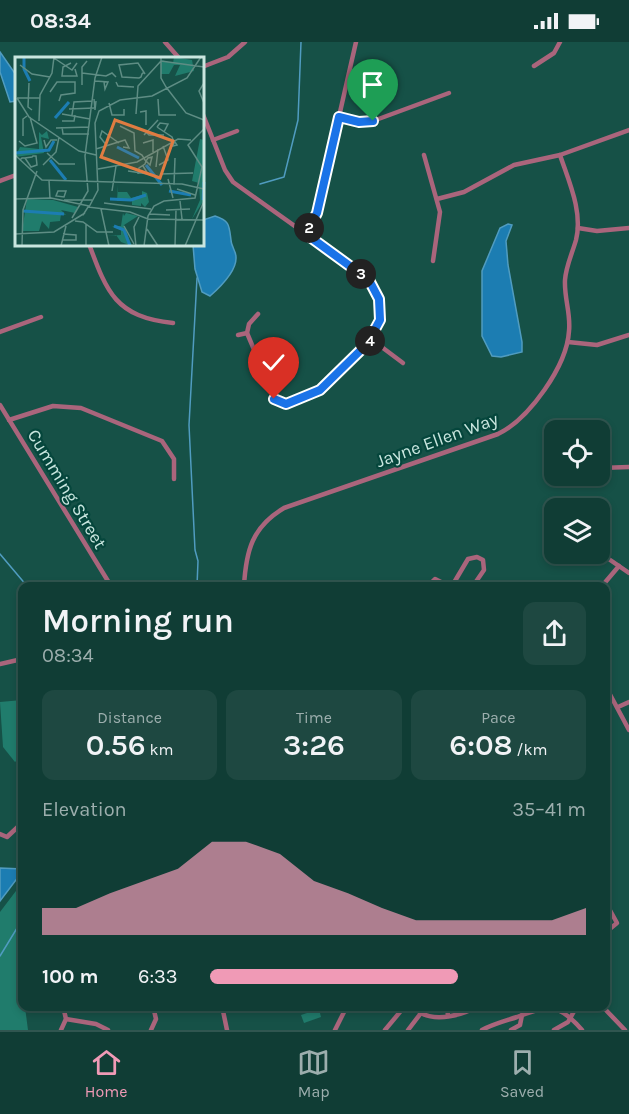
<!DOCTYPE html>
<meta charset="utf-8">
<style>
:root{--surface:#103d35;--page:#1e4841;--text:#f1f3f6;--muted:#9caead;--line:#305650;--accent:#f09ab6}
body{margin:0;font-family:Karla,sans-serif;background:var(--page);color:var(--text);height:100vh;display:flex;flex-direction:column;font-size:22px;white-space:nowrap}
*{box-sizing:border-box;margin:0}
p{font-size:20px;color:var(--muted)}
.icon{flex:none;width:33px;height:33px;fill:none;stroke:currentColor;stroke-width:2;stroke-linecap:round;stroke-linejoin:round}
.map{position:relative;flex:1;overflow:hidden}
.panel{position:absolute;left:18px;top:540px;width:592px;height:429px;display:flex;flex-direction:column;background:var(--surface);border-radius:12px;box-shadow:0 3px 9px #0003,0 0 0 2px var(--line)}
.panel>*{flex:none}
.buttons{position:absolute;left:544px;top:378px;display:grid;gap:12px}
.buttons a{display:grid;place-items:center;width:66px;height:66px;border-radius:12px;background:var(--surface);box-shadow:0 3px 9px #0003,0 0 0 2px var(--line);font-size:30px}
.pin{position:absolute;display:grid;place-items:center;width:51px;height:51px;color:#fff;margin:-62px -26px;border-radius:50% 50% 50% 0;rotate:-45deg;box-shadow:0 0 6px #0007}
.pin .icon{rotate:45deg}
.km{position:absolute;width:30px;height:30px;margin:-15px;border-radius:50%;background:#222;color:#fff;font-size:16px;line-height:30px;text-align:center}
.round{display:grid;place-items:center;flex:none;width:63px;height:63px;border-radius:12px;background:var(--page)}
.head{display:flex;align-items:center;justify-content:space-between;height:102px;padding:0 24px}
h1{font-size:33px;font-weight:600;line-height:45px}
.stats{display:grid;grid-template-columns:repeat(3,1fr);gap:9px;height:102px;padding:6px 24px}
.stats div{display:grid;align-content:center;border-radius:12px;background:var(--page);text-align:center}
.stats b{font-size:30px;font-weight:600}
.stats small{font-size:16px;font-weight:400}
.stats p{font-size:16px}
.chart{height:168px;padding:12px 24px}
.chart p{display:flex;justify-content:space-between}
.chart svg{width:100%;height:108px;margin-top:6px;fill:var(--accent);opacity:.7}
ul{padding:0 24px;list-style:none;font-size:20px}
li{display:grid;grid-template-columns:96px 72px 1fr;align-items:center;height:45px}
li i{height:15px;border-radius:8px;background:var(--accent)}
.status{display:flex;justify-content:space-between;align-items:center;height:42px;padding:0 30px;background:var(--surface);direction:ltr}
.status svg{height:16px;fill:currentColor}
.tab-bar{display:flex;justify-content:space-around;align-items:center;height:84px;border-top:2px solid var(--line);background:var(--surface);font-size:16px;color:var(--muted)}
.tab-bar a{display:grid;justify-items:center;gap:3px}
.tab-bar .on{color:var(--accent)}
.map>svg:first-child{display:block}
</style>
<div class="status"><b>08:34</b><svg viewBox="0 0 49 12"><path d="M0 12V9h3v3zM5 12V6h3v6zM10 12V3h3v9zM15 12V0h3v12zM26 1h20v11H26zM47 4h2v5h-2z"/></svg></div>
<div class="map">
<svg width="629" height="988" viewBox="0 0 629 988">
<rect width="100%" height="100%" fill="#165147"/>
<g fill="#207c6c">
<path d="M22,658V714L15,720L3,705L0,660Z"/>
<path d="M22,841V964L25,965L28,988H0V870Z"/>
<path d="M319,967L321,975L304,981L301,973Z"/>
</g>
<g fill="#1c7db2" stroke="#509cc0" stroke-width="1.5">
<path d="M0,10L16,33V59L10,60L0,30Z"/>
<path d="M215,174C230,179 229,183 231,198C231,204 236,209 236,215C237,229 219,246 210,254L202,250L195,227L193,203L202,202L203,178Z"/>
<path d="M508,182L512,183L506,199L508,223L522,300V310L501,315L492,314L482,294V229L500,186Z"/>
<path d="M0,826L22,827V830L0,859Z"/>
</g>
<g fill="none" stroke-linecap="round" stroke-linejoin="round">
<g stroke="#509cc0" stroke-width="1.5">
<path d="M260,142L284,135L298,78L301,0"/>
<path d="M0,512L27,544"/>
<path d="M197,544L198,519L195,508L189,383L197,236"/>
<path d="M0,914L22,878"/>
</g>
<g stroke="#aa657c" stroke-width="4.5">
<path d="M165,0L179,16"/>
<path d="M534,24L554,11L560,0"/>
<path d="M202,25L228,15L245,0"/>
<path d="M202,70L225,128L233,140L362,232C398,266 375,294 347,321C327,341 311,357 282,362L275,357L247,291L249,282L258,272"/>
<path d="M339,75L359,80L373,79L449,51"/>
<path d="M213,98L237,89"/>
<path d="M424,113L440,170L433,219"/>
<path d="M0,139L16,133"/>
<path d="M437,157L464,150L514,123L560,113L629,88"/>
<path d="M578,186L597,189L629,186"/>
<path d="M306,192L317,171L356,0"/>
<path d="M89,202C107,251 116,275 173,281"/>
<path d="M0,290L41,275"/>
<path d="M238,293L247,291"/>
<path d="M371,297L403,321"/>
<path d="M568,300L597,303L629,293"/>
<path d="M0,363L111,544"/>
<path d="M9,378L53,364L81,366L162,399L174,417V437"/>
<path d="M600,426L629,425"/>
<path d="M571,434H573"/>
<path d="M600,511L629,531"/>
<path d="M557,514L564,512"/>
<path d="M244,544C246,509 252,485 284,466L498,392C529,377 567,324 569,289C571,272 564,256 565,238C566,224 572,212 576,198C583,170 569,140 560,113"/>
<path d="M428,544L435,537L449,544"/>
<path d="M452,544L468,517L477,515L483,518L484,528L473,544"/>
<path d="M602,544L619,524"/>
<path d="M0,622L22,617"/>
<path d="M606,645L629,688"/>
<path d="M618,665L629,660"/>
<path d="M0,792L7,795L22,781"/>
<path d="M606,861L617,881L606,890"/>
<path d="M222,964L227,988"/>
<path d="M447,964L448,974"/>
<path d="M602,964L625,988"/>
<path d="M421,971C437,980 463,973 478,964"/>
<path d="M66,977L96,982L108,988"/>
<path d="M61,988L66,977L63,964"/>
<path d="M151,988L156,977L153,964"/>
<path d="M335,988L347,964"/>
<path d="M385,988L405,964"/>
<path d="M408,988L421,971L412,964"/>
<path d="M482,988C493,982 505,979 517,975C549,963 559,961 582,988"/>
<path d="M511,988L520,983L522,973"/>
<path d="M554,988L568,980L577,964"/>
</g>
</g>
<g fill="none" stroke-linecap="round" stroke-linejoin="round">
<g stroke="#fff" stroke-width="12">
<path id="route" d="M274,357L286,362L320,348L367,302L380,278L379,257L369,238L306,192L317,171L339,75L359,80L373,79"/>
</g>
<use href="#route" stroke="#1a73e8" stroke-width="8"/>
</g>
<g text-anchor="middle" stroke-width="4.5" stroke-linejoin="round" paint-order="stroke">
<g font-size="18" fill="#c9e6df" stroke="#05463c">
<text transform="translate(437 398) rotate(-20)" y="6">Jayne Ellen Way</text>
<text transform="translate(67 447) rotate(59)" y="6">Cumming Street</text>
</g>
</g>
<g transform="translate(15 15)">
<rect width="189" height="189" fill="#165147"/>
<path d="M159,0L177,3L179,14L160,19L165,8H159L154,17H146V3L158,6ZM32,74L34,82L26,80L29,96L0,100L5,90L24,92V75L27,78ZM185,82L189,83V143L177,162L185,143L184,126L177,124ZM103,128V135H112L116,141L127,138V134L132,136L134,145L130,150L126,146V149L117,148V143L102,144ZM12,142L38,143L63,150L60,156L46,153L51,158L46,157L45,164L35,165L34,172L27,164L24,174H7ZM108,156L109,159L111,156L123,159L109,168L117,189L106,185L101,178L91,179L106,178V173L97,169H106Z" fill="#207c6c"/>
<path fill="none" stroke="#1c7db2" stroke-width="3" d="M9,0V12L15,24M40,61L54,45M102,90L124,101M0,96L34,93L39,84M35,103L51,123M131,108L147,128M154,134L176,138M95,142L116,143L131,138M188,143L189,125M8,154L49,157M99,169L109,173L115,189"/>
<path fill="none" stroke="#5e8d84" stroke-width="1.5" d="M146,0V21L151,30M39,1L57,13L62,6M146,4L189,10M56,6L48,10L47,19H62L60,12M5,8L17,17L35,20M67,16L91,19L97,16L101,20M129,16H128L127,17L126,20L124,21L107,20L104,8L123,6L130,17M80,24L93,25L90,32L89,25M101,25L103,29L119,30M14,26L13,50L17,53M189,26L184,34L189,46M67,28V10L72,4M151,30L171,56L189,63M35,35L42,25H60V36L46,38L44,44M2,41L14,60L64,94L81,98M2,41H25M79,42L80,53L81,44M143,42L144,58H161M94,46L97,58H109V52M54,52L79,51M125,55L131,54V68M47,57L75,62M121,57L123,29L146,4M57,58L59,45L77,44M24,64L25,38L37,16L39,0M47,64H59L60,58M105,69L119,76L120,94L127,98L130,103L135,108L137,100L133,101L131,104L130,107L124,111L123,117M47,70L48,77H74M142,70L157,80L159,85L158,89L162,88L160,85H159V86H158M142,70L145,66L153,67L149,75M41,71L74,70M131,75L134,78H149M129,78L143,63M8,79V62L12,59M29,83L31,90L36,83H42M4,84L10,89L22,86L15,60M128,86L138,83V95M92,89L85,80L87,74L104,86M81,92L110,83L114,91L108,90M32,96L44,107H60M0,98L27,123L167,127L189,132M5,103L7,101H10L17,100L18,99H21L22,108L16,110L10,101M28,108L41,95L44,80M144,108L153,103L148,89M141,110L143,92M83,112L122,105L163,82L176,83M113,114L133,117L128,109M145,117L178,116M153,122L158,141M34,123L35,142M159,128L160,101M162,132L180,138M43,134H51L49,140L41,139ZM97,134L101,109M0,142L36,141L74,149M49,143H77M165,144L167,162M89,146L136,152M74,150L83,133L80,66L84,54L105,43L137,39L172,21L186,0M86,152L94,189M151,153L175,152M134,157L155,158M68,158L73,150L115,155L133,162L189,163M57,161L73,134L70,99L80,21L87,0M60,164L68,165L82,175H98M109,169L119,187M132,172L143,189M0,177L39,175L70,156M47,183H61V178L48,177M7,189L8,153L22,114M46,189L51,169M71,189V167M121,189L119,170L124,160M129,189L133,159L139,149L149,144L180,141L187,110L173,88L189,72M160,189L161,153M170,189L189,144"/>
<path fill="#e07c41" fill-opacity="0.15" stroke="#e07c41" stroke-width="3" d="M100,63L158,84L145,121L86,100Z"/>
<rect width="189" height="189" fill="none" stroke="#c9e6df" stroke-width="3"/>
</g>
</svg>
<div class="buttons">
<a><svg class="icon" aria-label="locate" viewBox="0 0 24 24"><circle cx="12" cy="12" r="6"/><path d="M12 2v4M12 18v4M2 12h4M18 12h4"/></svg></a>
<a><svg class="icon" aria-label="layers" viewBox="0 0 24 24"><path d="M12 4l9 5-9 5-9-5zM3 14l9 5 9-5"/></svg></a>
</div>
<div class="pin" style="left:373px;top:79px;background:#1e9e55"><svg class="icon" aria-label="arrive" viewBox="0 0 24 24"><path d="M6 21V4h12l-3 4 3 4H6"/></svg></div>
<div class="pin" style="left:274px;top:357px;background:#d93025"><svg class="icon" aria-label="check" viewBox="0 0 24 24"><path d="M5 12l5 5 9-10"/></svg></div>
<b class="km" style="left:309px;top:186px">2</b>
<b class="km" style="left:361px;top:232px">3</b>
<b class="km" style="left:370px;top:299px">4</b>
<section class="panel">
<div class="head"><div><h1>Morning run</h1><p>08:34</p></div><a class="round"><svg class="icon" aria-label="share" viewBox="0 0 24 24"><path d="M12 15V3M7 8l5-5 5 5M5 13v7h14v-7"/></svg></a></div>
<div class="stats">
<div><p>Distance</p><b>0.56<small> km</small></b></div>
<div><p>Time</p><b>3:26</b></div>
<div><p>Pace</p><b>6:08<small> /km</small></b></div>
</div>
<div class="chart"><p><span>Elevation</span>35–41 m</p>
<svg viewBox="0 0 160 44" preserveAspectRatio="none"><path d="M0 44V33L10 33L20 27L30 22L40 17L50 6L60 6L70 11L80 22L90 27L100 33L110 38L120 38L130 38L140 38L150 38L160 33V44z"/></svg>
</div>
<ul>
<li><b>100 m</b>6:33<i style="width:66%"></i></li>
</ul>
</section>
</div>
<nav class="tab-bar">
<a class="on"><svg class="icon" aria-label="home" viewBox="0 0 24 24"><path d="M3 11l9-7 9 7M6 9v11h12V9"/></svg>Home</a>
<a><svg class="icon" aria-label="map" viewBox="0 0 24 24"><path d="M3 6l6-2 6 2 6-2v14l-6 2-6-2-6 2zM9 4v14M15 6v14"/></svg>Map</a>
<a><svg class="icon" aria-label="saved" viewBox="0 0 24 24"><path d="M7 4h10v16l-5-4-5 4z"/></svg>Saved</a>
</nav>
